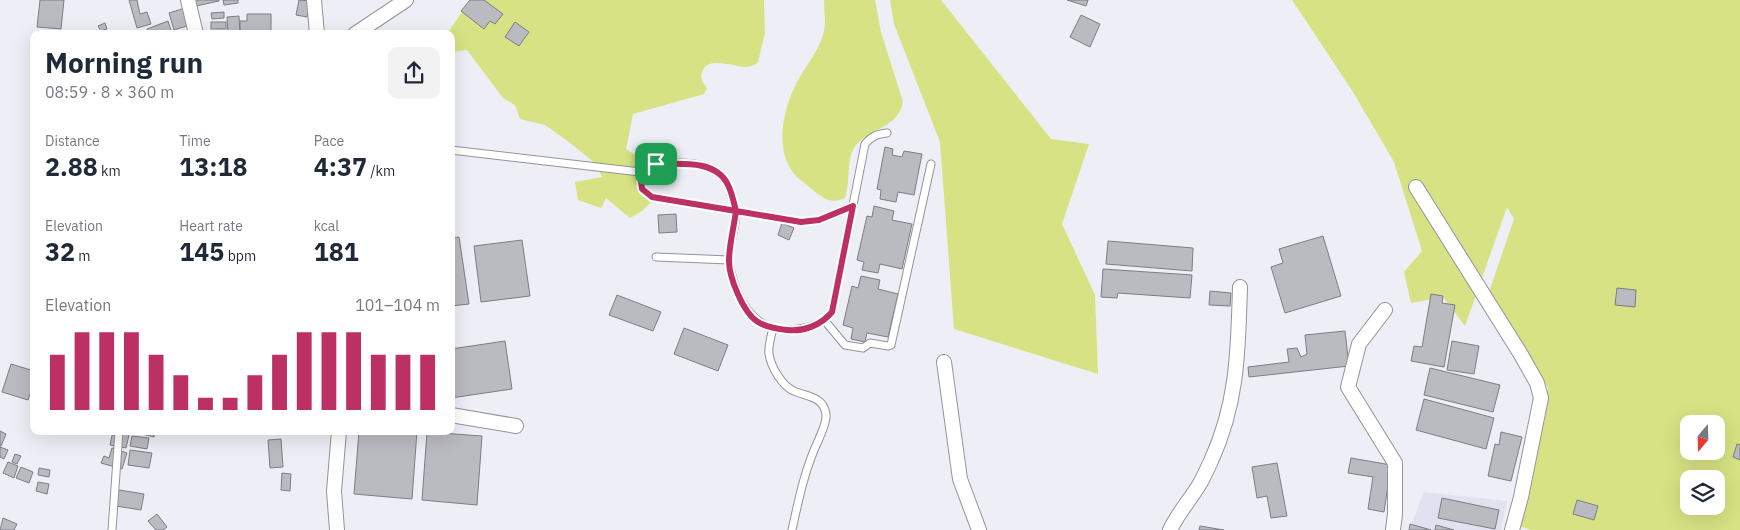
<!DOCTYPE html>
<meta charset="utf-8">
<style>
:root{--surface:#fff;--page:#f2f2f3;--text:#1f2937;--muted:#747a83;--accent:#bd3064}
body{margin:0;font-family:"IBM Plex Sans",sans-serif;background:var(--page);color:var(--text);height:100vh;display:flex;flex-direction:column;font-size:19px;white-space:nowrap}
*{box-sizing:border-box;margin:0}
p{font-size:16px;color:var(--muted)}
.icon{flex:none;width:28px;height:28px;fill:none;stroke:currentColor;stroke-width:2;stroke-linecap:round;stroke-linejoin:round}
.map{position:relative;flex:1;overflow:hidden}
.side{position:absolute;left:30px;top:30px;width:425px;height:405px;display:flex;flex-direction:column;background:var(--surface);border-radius:10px;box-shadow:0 5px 20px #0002}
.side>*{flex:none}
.needle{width:32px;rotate:199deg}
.tools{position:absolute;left:1680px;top:415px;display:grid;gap:10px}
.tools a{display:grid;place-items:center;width:45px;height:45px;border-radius:10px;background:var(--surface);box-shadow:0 5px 20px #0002;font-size:25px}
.pin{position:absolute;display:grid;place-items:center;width:42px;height:42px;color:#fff;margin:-21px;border-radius:10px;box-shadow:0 2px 8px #0006}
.round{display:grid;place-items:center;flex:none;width:52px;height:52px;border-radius:10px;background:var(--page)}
.headline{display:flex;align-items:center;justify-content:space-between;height:85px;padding:0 15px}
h1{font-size:28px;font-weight:800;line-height:38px}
.stats{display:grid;grid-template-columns:repeat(3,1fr);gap:8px;height:85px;padding:5px 15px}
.stats div{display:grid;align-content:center}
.stats b{font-size:25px;font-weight:800}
.stats small{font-size:14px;font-weight:400}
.stats p{font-size:14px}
.chart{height:140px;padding:10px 15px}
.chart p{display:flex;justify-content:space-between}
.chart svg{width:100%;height:90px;margin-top:5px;stroke:var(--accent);stroke-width:6}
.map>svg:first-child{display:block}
</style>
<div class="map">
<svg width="1740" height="530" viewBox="0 0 1740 530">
<rect width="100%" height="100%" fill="#eeeef6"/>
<path fill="#e1e1f0" d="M1424,492L1507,501L1501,530H1409Z"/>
<g fill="#d7e284" fill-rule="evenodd">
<path d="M470,0H764L765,33L758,62C755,65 752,66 747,67C736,67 709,56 703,70C699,77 702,82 707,88L704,94L633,114L626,149L648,163L642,186L655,198L642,211L630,218L606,198L601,208L578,200L575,182L602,177L596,164L569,142L545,125L520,119L515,105L503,98L467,50L453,52L451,49V34H447Z"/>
<path d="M824,0H875L881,32L903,102C899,127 871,128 856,145C845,159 851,182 845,198C828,205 822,197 808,186C805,183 800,180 796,176C773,150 783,110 797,82C806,65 820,50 824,31C826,22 824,10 824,0Z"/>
<path d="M890,0H941L1051,139L1089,144L1062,224L1095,295L1098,374L954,329L940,142L894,24Z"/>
<path d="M1292,0H1740V530H1532L1518,526L1548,388L1489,292L1514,219L1507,207L1465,326L1443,297L1411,303L1404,272L1422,251L1394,162L1353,92ZM1689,424H1716V451H1689ZM1689,479H1716V506H1689Z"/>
</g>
<g fill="#babac1" stroke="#7d7d84">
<path d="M40,0H64L61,29L37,27Z"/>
<path d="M129,0H137L140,14L147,12L151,24L137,28Z"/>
<path d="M195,0H219V1L196,6Z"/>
<path d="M223,0H238V3L224,5Z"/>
<path d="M299,0L310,1L307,17L296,15Z"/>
<path d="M470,0H484L503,14L495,24L490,21L484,29L461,11Z"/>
<path d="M1067,0H1088L1086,6Z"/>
<path d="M185,8L190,25L174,30L169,13Z"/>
<path d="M224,12V18L212,19L211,13Z"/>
<path d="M247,14H271V34H240V21H247Z"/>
<path d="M1081,15L1100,24L1090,47L1070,37Z"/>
<path d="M239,16L240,34H228L227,17Z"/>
<path d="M168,21L171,30L161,34H149L147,29Z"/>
<rect x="211" y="22" width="15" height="7"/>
<path d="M515,22L529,32L519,46L505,37Z"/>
<path d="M105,23L107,29L101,31L98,26Z"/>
<path d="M38,31L69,34H37Z"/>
<path d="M885,147L893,149L892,155L902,157L904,151L922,154L914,195L898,192L896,202L880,199L881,190L877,189Z"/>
<path d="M874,206L894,211L892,220L912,224L902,269L880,264L878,273L862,270L864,262L857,260L867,216L872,217Z"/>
<path d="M676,214L677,232L659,233L658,215Z"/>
<path d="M782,223L794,228L789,240L778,235Z"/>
<path d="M1323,236L1341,296L1285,313L1271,267L1283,263L1279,249Z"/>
<path d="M459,237L469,304L451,306V238Z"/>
<path d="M522,240L530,296L481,302L474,246Z"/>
<path d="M1108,241L1193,248L1192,271L1106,264Z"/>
<path d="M1103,269L1192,275L1190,298L1118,293L1117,298L1101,297Z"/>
<path d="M861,276L880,280L878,289L898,294L888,337L867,333L865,342L851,339L853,328L843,325L852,286L858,288Z"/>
<path d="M1617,288L1636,290L1635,307L1615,305Z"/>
<path d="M1210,291L1231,293L1230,306L1209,305Z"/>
<path d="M1431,294L1443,296L1442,303L1455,305L1444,367L1411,361L1414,346L1422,347Z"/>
<path d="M617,295L661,312L653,331L609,315Z"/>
<path d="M684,328L728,345L718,371L674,354Z"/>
<path d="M1345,331L1349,366L1249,377L1248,367L1289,362L1287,349L1297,348L1301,357L1307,354L1305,335Z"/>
<path d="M505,341L512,389L451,398V349Z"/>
<path d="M1452,341L1479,346L1474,374L1447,370Z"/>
<path d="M11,364L34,371V383L28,400L2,392Z"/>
<path d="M1430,368L1500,385L1493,412L1424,395Z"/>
<path d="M1424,399L1494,418L1486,449L1416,430Z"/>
<path d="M0,431L6,434L1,446H0Z"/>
<path d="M113,431L129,435L126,448L110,445Z"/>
<path d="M130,431H155L154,437Z"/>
<path d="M359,431H417L412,499L354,494Z"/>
<path d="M427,432L482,436L477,505L422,500Z"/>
<path d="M1501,432L1522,437L1511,481L1488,476L1495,444L1499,445Z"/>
<path d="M132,436L149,438L147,449L130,446Z"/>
<path d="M281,439L283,467L270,468L268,440Z"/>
<path d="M1737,444L1740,445V460L1733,457Z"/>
<path d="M0,447L8,450L4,459L0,457Z"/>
<path d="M112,448L127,453L122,469L101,463L104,456L109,458Z"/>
<path d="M130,450L152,453L149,468L128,465Z"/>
<path d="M15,454L21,456L17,464L12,462Z"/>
<path d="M1351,458L1391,465L1384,512L1368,509L1373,477L1348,473Z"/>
<path d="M8,462L18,466L14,478L3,473Z"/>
<path d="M1277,463L1287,516L1271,518L1267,496L1257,498L1252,467Z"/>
<path d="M21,467L33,472L29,483L16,478Z"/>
<path d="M39,468L50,470L49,477L38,475Z"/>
<path d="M282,473L291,474L290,491L281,490Z"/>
<path d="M38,482L49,484L47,494L36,491Z"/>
<path d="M119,490L144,494L141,510L116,506Z"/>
<path d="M1442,498L1499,510L1495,529L1438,518Z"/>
<path d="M1577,500L1598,506L1594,520L1573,514Z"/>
<path d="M157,514L167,527L163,530H156L148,521Z"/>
<path d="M3,518L17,524L14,530H0Z"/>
<path d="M1410,524L1431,530H1409Z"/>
<path d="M1436,525L1454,530H1435Z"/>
<path d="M1200,526L1224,530H1199Z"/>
</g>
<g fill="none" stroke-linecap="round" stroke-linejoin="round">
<g stroke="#94939a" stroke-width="9">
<g id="lane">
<path d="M451,150L640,172"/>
<path d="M853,206L819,220L801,222L652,197L642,189L640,172L646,165C671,163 713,157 727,183C729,187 730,191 731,194C733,200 736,207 736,213C736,229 728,245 729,262C730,272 734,281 737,291C749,319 767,334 799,329C813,327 823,323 832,312L865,144C872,136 877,134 887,133"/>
<path d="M656,257L729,260"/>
<path d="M825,321L845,345L863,348L870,343L888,346L891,345L931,164"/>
<path d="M773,328C771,336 768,346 769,354C771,367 782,386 794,391C807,397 823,396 826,414C827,422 822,431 819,439C805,468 799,498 792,530"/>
<path d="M112,530L119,431"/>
</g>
</g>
<g stroke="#94939a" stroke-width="16">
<g id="street">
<path d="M188,0L196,34"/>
<path d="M314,0L317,34"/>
<path d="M355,34L406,0"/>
<path d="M1416,187L1520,353L1537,383L1541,398L1521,497L1512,530"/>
<path d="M1385,310L1359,344L1348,387L1395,463V514L1393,530"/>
<path d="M944,362L960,479L979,530"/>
<path d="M451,415L516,426"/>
<path d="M337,530L334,491L339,431"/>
<path d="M1170,530C1178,513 1190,500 1199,485C1204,477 1207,469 1211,461C1238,402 1238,350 1240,287"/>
</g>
</g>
<use href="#lane" stroke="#fff" stroke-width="7"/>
<use href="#street" stroke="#fff" stroke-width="14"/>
</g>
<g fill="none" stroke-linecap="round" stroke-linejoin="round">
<g stroke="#fff" stroke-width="10">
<path id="route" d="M656,164L646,165L640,172L642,189L652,197L736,211C734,227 729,245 729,261C729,277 743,313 758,322C766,327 778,329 787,330C804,332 821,325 832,312L853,206L819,220L801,222L736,211C734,203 732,193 728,185C716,159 679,164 656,164"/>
</g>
<use href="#route" stroke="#bd3064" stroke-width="6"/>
</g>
</svg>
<div class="tools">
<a><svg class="needle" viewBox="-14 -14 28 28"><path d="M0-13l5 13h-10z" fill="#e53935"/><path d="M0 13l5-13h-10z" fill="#747a83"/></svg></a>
<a><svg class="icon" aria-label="layers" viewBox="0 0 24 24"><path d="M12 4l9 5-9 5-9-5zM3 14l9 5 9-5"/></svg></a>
</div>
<div class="pin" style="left:656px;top:164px;background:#1e9e55"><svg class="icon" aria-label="arrive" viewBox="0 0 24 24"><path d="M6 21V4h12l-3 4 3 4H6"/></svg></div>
<section class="side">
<div class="headline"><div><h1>Morning run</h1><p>08:59 · 8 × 360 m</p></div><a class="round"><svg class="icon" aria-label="share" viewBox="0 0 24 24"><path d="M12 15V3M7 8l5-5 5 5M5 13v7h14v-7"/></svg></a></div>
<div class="stats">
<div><p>Distance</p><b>2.88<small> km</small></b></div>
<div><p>Time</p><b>13:18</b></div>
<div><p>Pace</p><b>4:37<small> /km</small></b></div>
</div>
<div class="stats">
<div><p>Elevation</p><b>32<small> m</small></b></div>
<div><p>Heart rate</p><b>145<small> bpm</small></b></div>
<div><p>kcal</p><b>181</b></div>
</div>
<div class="chart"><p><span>Elevation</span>101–104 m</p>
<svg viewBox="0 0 160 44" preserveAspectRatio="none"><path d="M5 44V17M15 44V6M25 44V6M35 44V6M45 44V17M55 44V27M65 44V38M75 44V38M85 44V27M95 44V17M105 44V6M115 44V6M125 44V6M135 44V17M145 44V17M155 44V17"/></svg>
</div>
</section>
</div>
